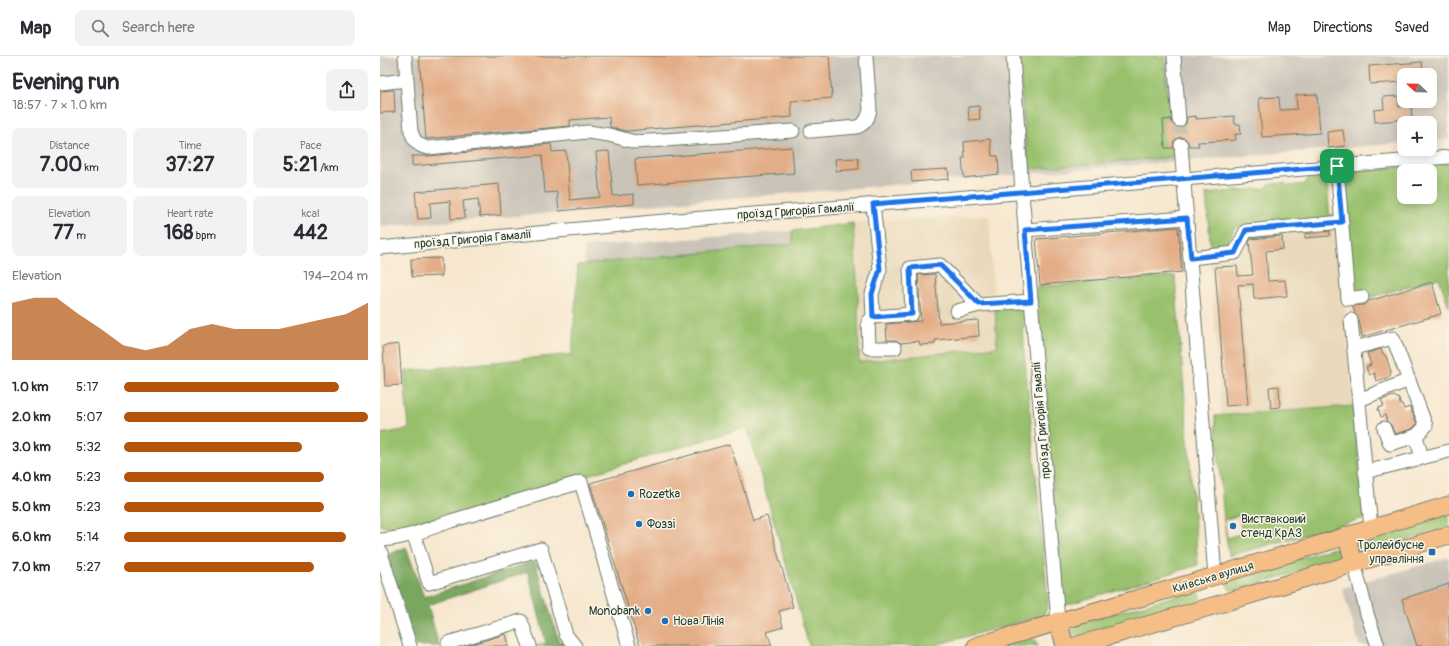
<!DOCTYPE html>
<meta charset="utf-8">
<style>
:root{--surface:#fff;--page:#f2f2f3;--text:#2b2b33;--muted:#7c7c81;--line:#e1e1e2;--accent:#b45309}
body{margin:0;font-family:Pangolin,sans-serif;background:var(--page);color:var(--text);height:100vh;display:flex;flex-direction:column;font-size:15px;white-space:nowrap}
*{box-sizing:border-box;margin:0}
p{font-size:13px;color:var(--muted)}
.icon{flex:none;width:22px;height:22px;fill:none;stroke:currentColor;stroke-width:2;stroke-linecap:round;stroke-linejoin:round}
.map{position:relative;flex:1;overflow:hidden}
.panel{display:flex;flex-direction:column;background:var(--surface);width:380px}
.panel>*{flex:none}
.needle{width:26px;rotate:292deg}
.controls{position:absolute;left:1017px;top:12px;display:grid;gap:8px}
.controls a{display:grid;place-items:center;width:40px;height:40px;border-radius:8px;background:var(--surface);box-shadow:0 2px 10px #0003;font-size:20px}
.pin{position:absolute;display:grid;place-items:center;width:34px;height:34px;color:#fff;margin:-17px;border-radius:8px;box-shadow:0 2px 6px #0006}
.round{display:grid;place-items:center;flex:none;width:42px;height:42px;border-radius:8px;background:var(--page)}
.head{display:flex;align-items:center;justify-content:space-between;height:68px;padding:0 12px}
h1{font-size:22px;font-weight:700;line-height:30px}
.figures{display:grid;grid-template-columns:repeat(3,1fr);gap:6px;height:68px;padding:4px 12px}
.figures div{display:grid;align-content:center;border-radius:8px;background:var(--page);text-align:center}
.figures b{font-size:20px;font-weight:700}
.figures small{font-size:11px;font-weight:400}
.figures p{font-size:11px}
.chart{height:112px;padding:8px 12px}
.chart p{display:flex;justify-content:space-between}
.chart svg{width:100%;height:72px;margin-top:4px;fill:var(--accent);opacity:.7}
ul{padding:0 12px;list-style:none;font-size:13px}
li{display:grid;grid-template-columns:64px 48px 1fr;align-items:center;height:30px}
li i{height:10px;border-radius:5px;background:var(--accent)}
header{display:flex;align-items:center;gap:24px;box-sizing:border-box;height:56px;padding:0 20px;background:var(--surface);border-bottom:1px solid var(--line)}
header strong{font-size:19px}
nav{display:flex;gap:22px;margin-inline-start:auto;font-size:14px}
.search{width:280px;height:36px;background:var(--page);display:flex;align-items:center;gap:10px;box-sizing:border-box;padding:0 14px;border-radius:8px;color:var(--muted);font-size:15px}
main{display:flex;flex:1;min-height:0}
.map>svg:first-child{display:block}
</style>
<header>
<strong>Map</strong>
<div class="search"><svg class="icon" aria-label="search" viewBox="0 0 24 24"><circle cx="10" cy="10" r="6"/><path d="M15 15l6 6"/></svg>Search here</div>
<nav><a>Map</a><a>Directions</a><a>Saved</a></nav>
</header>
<main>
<section class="panel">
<div class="head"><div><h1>Evening run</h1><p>18:57 · 7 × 1.0 km</p></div><a class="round"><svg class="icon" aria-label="share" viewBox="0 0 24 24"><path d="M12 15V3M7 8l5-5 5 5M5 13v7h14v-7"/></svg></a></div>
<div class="figures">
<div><p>Distance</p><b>7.00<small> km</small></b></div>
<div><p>Time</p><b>37:27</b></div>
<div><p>Pace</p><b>5:21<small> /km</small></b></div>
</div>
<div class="figures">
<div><p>Elevation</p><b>77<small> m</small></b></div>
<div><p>Heart rate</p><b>168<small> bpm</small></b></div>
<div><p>kcal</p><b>442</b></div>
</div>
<div class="chart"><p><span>Elevation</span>194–204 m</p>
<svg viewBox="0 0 160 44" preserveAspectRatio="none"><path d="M0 44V9L10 6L20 6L30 16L40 25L50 35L60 38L70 35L80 25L90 22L100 25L110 25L120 25L130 22L140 19L150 16L160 9V44z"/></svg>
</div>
<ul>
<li><b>1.0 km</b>5:17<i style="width:88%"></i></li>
<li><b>2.0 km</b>5:07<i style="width:100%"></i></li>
<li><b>3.0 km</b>5:32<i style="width:73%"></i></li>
<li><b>4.0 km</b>5:23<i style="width:82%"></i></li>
<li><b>5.0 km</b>5:23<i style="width:82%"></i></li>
<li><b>6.0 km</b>5:14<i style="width:91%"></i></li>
<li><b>7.0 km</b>5:27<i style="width:78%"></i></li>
</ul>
</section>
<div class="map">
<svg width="1069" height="590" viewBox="0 0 1069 590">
<rect width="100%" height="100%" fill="#fcf5e5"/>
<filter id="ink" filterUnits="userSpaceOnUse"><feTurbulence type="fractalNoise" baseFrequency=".025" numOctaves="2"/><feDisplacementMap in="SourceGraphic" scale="8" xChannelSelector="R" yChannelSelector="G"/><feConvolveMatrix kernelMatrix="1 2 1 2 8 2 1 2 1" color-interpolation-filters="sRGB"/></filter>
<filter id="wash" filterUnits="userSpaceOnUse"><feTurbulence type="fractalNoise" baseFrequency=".012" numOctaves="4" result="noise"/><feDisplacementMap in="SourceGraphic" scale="16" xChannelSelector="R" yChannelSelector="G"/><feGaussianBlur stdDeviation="0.9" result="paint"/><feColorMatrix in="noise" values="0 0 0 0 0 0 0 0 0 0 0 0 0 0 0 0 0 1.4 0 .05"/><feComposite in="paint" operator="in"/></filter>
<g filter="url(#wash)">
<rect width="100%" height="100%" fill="#f7e7cf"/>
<g fill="#e9d9ba">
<path d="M609,159L617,291L478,306V239L473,167Z"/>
<path d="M958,169L973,350L842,360L830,203L856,201L866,178Z"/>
</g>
<g fill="#c9c3b8" fill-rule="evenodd">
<path d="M0,0H1069V83L1050,85V67H1024V87L0,171ZM1024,19H1050V45H1024Z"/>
<path d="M412,175L413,188L205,208L203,191Z"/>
<path d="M1069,501V590H980L962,532Z"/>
</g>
<g fill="#99c16d" stroke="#5c7f50" fill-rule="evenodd">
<path d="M639,0H784L793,101L648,113Z"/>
<path d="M1069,107V251L1059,222L988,242L974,230L963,115ZM1024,115H1050V141H1024Z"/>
<path d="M946,116L950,164L855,171L844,196L831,197L826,138L886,132L889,128L905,127L909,130L925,128L931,117Z"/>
<path d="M473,167L478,239L479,306L617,291L615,253L643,251L644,293L668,546L665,557L661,560L552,590H429L367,371L19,476L0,469V378L29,373L25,332L26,315L192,298L198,209L413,188L412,175Z"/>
<path d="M795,220L818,509L683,550L656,231Z"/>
<path d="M973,350L985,462L849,500L844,464L835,360ZM859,459L862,477L847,482L844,464Z"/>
<path d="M1069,456V472L983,497L978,495L976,487L977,484Z"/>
<path d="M954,492L958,494L960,499L956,505L852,535C847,532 846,528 848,523Z"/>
<path d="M813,535L818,536L821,539L820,547L694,581L691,573L695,568Z"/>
<path d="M650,583L654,584L658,590H626Z"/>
</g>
<path fill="#7aa760" stroke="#4c724a" d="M26,491L44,541L155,505L179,586L185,585L189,590H156L166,587L148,516L48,549L59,590H35L7,499Z"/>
<g id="blocks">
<g fill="#e3ad87">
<path d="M39,0H449L452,42L411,45L412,61L246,75L230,71L229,61L190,64V70L46,83Z"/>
<path d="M1042,6L1043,19H1024V26L990,28L989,10Z"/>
<path d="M14,34L15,56L0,57V35Z"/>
<path d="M937,38L940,77L882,81L879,42L899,41L900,54L917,53L916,39Z"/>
<path d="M1018,40L1019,51L1031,50L1032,63L995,66L994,54L1004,53L1003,41Z"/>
<path d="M599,50L600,63L589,64L588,51Z"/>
<path d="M816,60V63L854,60L855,68H860L861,78H855L856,84L818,86L819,90H809L807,84L804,82L800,81L794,85L793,92H785L783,64L791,63L793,69L796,71L800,72L806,68L807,61Z"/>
<path d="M963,74L965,90L948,92L947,76Z"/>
<path d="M610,83L612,100H618L619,118L584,122L582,102H585L584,86Z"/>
<path d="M171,88L172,96L186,95L190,144L220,141L216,96L229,95L233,140L254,138V148L179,155L177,136L165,137L162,99L32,110V100H49Z"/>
<path d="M412,91L414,117L257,129L255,103Z"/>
<path d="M478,102L479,113L456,115L455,103Z"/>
<path d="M568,113L569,123L532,126L531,115Z"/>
<path d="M119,128L121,159L100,161L98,143L83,145L85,162L71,163L70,145L50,147L51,162L38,163L35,136Z"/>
<path d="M798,171L802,216L660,229L656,183Z"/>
<path d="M950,175V180L925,182V178Z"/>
<path d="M902,180L903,193L886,195L888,225L905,224L907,240L874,243L873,228L858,229L868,348L846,350L835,211L857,210L858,220L873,219L869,186L871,183Z"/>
<path d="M61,202L62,220L32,221L31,203Z"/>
<path d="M555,218L559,267L598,264L599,280L555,284V288L540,289L539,285L521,287L515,284H507L506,268L541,265L538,219Z"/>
<path d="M1052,226L1061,258L982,281L979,263L975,258L973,250L984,249L989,245Z"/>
<path d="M19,288L22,329L5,330L3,290Z"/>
<path d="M1001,293L1003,298L1006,300L1011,316L1010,321L996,325L994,317L989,319L986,311L991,309L987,297Z"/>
<path d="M899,330L900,351L891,352L889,331Z"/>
<path d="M1014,340L1019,343L1020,348H1022L1024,353L1030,351L1037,368L1032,373L1015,378L1011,369L1007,365L1005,359L1001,361L998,352L1004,350L1001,344Z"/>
<path d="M350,388L373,464L387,460L413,551L399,555L403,571L387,576L392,590H260L210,427Z"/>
<path d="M1069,528V590H1037L1022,543Z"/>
<path d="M126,578L129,590H86Z"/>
</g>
</g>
</g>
<g filter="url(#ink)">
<use href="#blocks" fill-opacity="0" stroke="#6b786a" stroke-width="1"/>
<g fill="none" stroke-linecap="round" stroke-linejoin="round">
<path stroke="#ccc5b0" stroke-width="13" stroke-dasharray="13 6" stroke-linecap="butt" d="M799,64L801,89"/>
<g stroke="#6b786a" stroke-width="15">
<g id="minor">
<path d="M25,0L31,75C34,85 38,90 48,92L208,76L229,79L255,86L413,75"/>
<path d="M633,0L642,136L678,565"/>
<path d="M794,0L799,64"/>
<path d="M0,27L27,24"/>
<path d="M431,75L477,71C485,68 488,63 490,54L486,0"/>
<path d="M801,89L835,520"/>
<path d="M957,110L968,243L982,241"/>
<path d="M493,148L500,213L492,238L493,261L488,266L489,292H515"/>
<path d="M645,174L807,162"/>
<path d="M0,192L273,166L587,141L1069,101"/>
<path d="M811,202L855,197L866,175L962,166"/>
<path d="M577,255L599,249"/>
<path d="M493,261L532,258L530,212L560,209L599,249L651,245"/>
<path d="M971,264L991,472"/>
<path d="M974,292L1013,282L1046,370L1036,380L1042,402"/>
<path d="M979,344L1029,324"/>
<path d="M1004,372L1010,388L1036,380"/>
<path d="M985,416L1069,395"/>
<path d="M34,479L49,527L161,493L186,579L195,590"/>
<path d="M0,484C25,483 47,473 71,465C114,452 158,439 201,426L249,590"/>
<path d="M0,494L30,590"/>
<path d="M974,506L987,558L998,590"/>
<path d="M69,590L68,587L141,565L150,590"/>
</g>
</g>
<g stroke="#6b786a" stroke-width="19">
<g id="major">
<path d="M966,479L974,506"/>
<path d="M678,565L685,590"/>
<path d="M596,590L835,520L1069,449"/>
<path d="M695,590L843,547L1069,479"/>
</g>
</g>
<use href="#minor" stroke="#fff" stroke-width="13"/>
<use href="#major" stroke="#f6be87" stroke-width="17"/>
</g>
</g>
<g fill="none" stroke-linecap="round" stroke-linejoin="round" filter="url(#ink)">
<g stroke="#fff" stroke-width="8">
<path id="route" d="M957,110L962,166L866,174L855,197L811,202L807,162L645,174L651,245L599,248L560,209L530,212L532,258L493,261L492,238L500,213L493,148Z"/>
</g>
<use href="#route" stroke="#1a73e8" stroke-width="5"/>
</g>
<g fill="#1f6fb2" stroke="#fcf5e5" stroke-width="1.5">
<circle cx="251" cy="438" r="4"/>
<circle cx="259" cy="468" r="4"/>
<circle cx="853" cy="470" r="4"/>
<rect x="1048" y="492" width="8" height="8" rx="2"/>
<circle cx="268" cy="555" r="4"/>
<circle cx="285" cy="565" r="4"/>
</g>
<g text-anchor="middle" stroke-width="3" stroke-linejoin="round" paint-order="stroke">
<g font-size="12" fill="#1f3d34" stroke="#fcf5e5">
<text transform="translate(416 155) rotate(-4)" y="4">проїзд Григорія Гамалії</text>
<text transform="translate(93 183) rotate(-5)" y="4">проїзд Григорія Гамалії</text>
<text transform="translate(661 364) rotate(-95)" y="4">проїзд Григорія Гамалії</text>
<text transform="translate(833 521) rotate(-17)" y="4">Київська вулиця</text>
</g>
<g font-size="12" fill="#1f3d34" stroke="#fcf5e5" text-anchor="start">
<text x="259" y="442">Rozetka</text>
<text x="861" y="467">Виставковий<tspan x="861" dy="14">стенд КрАЗ</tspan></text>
<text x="267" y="472">Фоззі</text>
<text x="1044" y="493" text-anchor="end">Тролейбусне<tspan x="1044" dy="14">управління</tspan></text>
<text x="260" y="559" text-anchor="end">Monobank</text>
<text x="293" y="569">Нова Лінія</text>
</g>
</g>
</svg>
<div class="controls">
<a><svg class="needle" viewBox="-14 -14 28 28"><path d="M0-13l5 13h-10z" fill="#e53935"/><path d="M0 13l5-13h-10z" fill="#7c7c81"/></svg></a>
<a>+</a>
<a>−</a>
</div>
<div class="pin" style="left:957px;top:110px;background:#1e9e55"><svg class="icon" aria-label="arrive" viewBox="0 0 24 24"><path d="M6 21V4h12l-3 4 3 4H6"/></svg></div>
</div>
</main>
